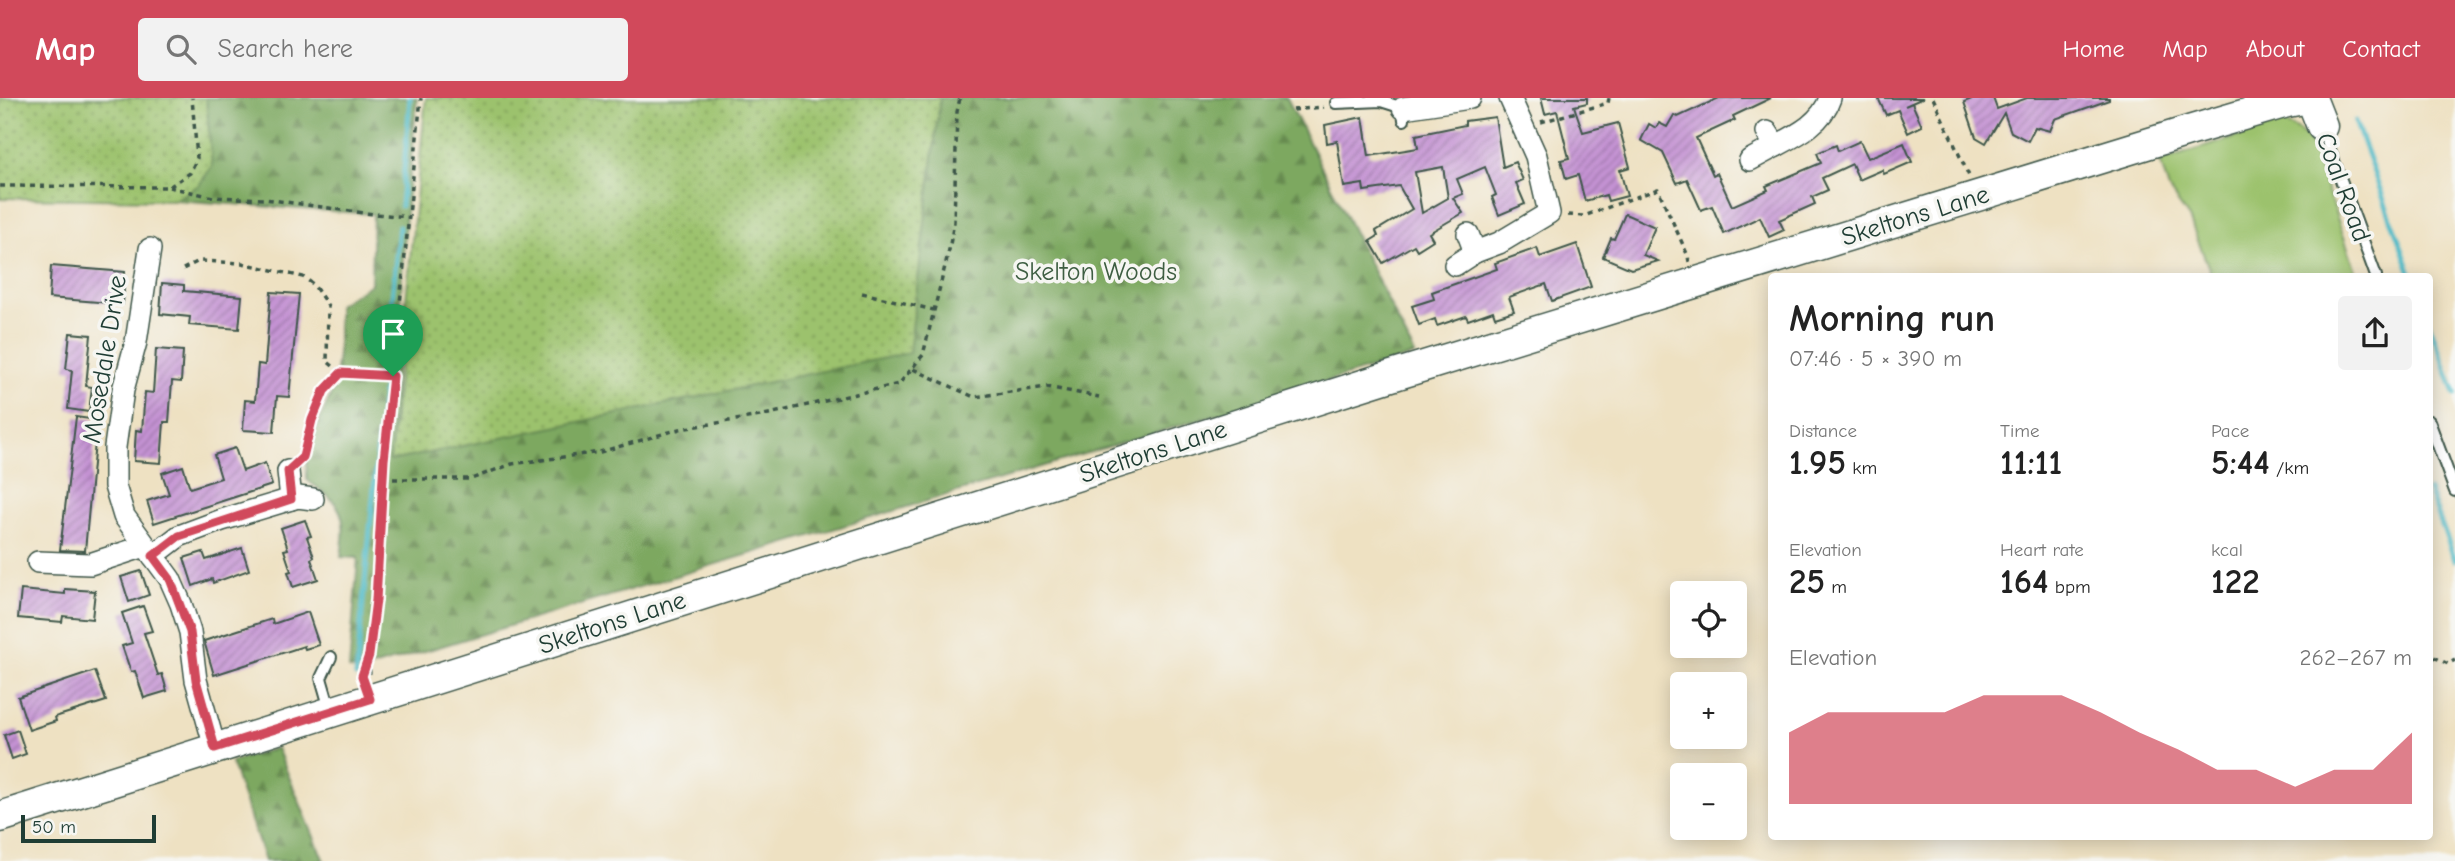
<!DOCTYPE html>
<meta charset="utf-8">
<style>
:root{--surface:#fff;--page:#f2f2f2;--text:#222;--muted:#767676;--accent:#d1495b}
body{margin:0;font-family:"Comic Neue",sans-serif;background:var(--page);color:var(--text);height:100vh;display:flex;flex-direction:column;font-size:26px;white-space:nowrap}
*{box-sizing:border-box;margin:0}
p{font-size:23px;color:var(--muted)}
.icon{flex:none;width:38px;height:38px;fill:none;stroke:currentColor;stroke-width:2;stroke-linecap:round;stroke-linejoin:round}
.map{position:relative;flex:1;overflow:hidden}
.drawer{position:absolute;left:1768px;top:175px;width:665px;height:567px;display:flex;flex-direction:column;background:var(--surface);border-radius:7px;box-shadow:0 4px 18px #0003}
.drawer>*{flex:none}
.tools{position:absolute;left:1670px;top:483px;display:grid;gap:14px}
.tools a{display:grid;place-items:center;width:77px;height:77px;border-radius:7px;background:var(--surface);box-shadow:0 4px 18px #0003;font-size:35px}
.scale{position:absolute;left:21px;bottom:18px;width:135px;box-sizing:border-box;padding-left:7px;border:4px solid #1f3d34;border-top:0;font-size:19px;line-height:24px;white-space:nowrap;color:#1f3d34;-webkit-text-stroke:5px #f6f6f2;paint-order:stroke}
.pin{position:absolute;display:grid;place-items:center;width:60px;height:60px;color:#fff;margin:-72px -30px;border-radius:50% 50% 50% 0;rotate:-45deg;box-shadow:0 0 7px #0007}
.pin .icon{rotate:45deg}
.round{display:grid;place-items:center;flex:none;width:74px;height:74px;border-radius:7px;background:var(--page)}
.summary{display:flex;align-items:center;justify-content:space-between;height:119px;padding:0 21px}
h1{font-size:38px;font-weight:700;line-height:52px}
.metrics{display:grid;grid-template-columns:repeat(3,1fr);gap:10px;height:119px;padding:7px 21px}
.metrics div{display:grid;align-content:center}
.metrics b{font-size:35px;font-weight:700}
.metrics small{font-size:19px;font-weight:400}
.metrics p{font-size:19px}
.chart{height:196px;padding:14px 21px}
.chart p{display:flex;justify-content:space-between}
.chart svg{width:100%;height:126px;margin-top:7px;fill:var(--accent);opacity:.7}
header{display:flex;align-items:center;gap:42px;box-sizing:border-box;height:98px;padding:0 35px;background:var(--accent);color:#fff}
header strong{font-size:33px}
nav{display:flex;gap:38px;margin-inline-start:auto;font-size:24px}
.search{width:490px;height:63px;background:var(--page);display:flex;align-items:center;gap:18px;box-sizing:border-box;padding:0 24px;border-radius:7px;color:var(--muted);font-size:26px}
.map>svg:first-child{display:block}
</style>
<header>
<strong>Map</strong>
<div class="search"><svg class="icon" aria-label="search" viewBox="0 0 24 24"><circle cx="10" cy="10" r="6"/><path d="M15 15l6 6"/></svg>Search here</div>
<nav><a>Home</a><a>Map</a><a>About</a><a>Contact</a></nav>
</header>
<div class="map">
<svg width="2455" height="763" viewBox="0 0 2455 763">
<defs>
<pattern id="forest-firs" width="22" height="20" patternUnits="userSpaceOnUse" patternTransform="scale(1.75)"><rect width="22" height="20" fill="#7da860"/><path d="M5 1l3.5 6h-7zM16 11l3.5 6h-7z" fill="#668a50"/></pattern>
<pattern id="park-dots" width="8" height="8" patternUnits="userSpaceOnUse" patternTransform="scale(1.75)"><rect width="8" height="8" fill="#9cc26d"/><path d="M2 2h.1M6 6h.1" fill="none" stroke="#7f9f5a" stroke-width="1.8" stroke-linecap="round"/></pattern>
<pattern id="building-hatch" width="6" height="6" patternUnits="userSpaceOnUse" patternTransform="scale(1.75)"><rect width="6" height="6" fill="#c492d3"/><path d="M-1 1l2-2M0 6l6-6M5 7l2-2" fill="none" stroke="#9f78ac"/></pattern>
</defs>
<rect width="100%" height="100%" fill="#f6f6f2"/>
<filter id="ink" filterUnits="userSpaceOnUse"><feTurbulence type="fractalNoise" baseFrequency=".0143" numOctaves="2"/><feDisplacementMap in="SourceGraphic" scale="14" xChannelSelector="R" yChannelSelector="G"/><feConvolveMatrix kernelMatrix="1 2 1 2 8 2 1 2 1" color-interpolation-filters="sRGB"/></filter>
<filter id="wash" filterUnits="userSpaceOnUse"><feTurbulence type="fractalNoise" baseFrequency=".00686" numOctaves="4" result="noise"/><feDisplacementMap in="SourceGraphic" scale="28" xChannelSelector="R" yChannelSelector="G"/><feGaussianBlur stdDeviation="1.57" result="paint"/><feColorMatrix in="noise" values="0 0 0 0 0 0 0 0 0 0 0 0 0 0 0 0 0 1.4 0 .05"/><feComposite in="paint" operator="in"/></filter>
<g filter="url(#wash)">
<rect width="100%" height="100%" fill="#eee1c2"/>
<path fill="#9cc26d" stroke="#5e8050" stroke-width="2" d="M2282,25C2295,29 2302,32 2310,45L2358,178H2212L2189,120L2169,92L2160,63Z"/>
<g fill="url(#forest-firs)" stroke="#4e724a" stroke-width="2">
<path d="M206,0H417L406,115L390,363L909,255L940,0H1287L1415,257L362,572L349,571L358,460L341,459C347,415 344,408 307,382L306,352L334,290L338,256V207L371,186L373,116L174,102L199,87L212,68Z"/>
<path d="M277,650L324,763H265L231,664Z"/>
</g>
<g fill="url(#park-dots)" stroke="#5e8050" stroke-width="2">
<path d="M0,0H206L212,68L199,87L174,102L0,100Z"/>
<path d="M426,0H940L909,255L390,363Z"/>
</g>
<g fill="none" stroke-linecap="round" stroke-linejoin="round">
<g stroke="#4bb9c6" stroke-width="5">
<path d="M2355,23L2412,178"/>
<path d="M401,108L410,0"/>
<path d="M2429,225L2455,296"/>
<path d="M2429,393L2455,462"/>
<path d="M356,578L399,128"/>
</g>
</g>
<g id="blocks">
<g fill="url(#building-hatch)" fill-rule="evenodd">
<path d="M1541,0H1587V5L1574,8L1583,34L1618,25L1630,69L1620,72L1627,98L1608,103L1606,97L1585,103L1578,77L1566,81L1561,62L1569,60L1557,13L1545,16Z"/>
<path d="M1719,0H1771L1733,18L1735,22L1696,40L1713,77L1717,75L1732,108L1768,92L1766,88L1821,65L1817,55L1836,47L1838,53L1860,43L1868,60L1904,45L1912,64L1884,76L1882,72L1859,82L1852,66L1822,80L1828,92L1812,99L1815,106L1779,122L1784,132L1769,139L1760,119L1724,136L1712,108L1701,112L1687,81L1677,85L1663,55L1641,42L1649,26L1656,30L1659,25L1667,29L1674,17L1678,19Z"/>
<path d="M1878,0H1923L1905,8L1912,5L1922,28L1908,35L1898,12L1886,17Z"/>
<path d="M1974,0H1993L1997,11L2027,0H2109V2L2055,21L2050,33L2035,29L2028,43L2011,34L2004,15L1986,45L1976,39L1964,4Z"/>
<path d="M1363,19L1369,58L1418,50L1416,37L1465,27V23L1495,19L1503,69L1515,64L1523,82L1516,85L1525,106L1499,117L1492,99L1496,97L1485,69L1457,81L1463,96L1453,100L1463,115L1429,135L1433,142L1417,152L1414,147L1383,165L1370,143L1378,138L1376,133L1412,111L1399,88L1364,93L1363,86L1344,89L1337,43L1327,45L1325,27ZM1443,69L1448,100L1422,115L1415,74Z"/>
<path d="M1625,116L1655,129L1643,157L1658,163L1631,171L1603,159L1611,140L1614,141Z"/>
<path d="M1577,146L1591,189L1552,203L1546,186L1509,199L1514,213L1495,219L1493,213L1468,222L1466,218L1437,228L1435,221L1419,227L1412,208L1434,201L1432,194L1497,171L1495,165L1537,150L1540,159Z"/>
<path d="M51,168L125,174L123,206L49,200Z"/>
<path d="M162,185L184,187V193L242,198L239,231L189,227L190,219L160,216Z"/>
<path d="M271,194L299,196L289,299L277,298L274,334L243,332L245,302L255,303L258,266L265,267Z"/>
<path d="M70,235L91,237L86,288L92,289L89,314L68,311L72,272L66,271Z"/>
<path d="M156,251L183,253L181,284L172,283L169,324H164L161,365L134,363L136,332L142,333L145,294L153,295Z"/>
<path d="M76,319L97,322L85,453L60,452Z"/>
<path d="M235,350L243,373L265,365L272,387L154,425L147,403L169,396L162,375L183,368L190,390L221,380L214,357Z"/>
<path d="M305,422L311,438L307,439L314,459L311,461L318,481L293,489L288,474L291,473L284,452L288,451L281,430Z"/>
<path d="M242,450L249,472L213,485L212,481L193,488L184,460L203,454L206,462Z"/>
<path d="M141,473L149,497L129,504L121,479Z"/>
<path d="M65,491L95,493L92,521L63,518L62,524L18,520L21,492L65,496Z"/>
<path d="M143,508L152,533L144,535L158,577L162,576L167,593L144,600L135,573L131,574L122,548L132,545L122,515Z"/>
<path d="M308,514L319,547L305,551L304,548L214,577L204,543L272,521L273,526Z"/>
<path d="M95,573L106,603L55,619L56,623L29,632L18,599Z"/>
<path d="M18,632L26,656L12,661L4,637Z"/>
</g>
</g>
</g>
<g filter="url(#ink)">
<use href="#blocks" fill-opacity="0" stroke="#3e5649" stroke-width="2"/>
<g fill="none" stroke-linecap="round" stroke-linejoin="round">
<g stroke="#3e5649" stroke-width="14">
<g id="lane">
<path d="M1336,5L1381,3L1403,10L1404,22"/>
<path d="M2322,30L2376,178"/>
<path d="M2429,323L2455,393"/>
<path d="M330,611L321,580L331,559"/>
</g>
</g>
<g stroke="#3e5649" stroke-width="24">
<g id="street">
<path d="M1403,10L1470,0"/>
<path d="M1776,48C1797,37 1822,25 1830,0"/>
<path d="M1750,62L1776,48L1767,34"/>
<path d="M150,151L136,244L123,292L115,349V388L124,418L170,481L181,506L190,534L196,582L215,650"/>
<path d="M1475,154L1499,145L1549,115L1536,58L1510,0"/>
<path d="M1455,167L1475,154L1468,136"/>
<path d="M288,373L291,401"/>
<path d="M153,458L179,438L222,422L298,399L313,401"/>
<path d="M38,464L90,466L145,448"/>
</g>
</g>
<g stroke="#3e5649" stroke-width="33">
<g id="secondary">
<path d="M2311,0L2322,28"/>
<path d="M0,719L1385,280L2192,32L2287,4L2309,0"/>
</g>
</g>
<g stroke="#3e5649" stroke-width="3.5" stroke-dasharray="5 5" stroke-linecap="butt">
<path d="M1933,0L1969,78"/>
<path d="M1293,12L1324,9"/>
<path d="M1541,24L1608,5L1609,0"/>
<path d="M0,88L169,89L190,75L197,60L192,0"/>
<path d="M169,89L213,99L265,101L364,115L409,119"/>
<path d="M1568,117L1584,118L1658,91L1688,158L1689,164"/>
<path d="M183,171L199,163L242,165L303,179L313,186L328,208L327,263L341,275L393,278"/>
<path d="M862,195L934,212"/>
<path d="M913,271L974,299L1047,289L1099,299"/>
<path d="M301,360L324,293L341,275"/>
<path d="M383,381H471L512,366L600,354L680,331L760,318L899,286L923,257L949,152L954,124L957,14L960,0"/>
<path d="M2429,551L2432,558L2448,566L2455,562"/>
<path d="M369,561L370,578"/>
<path d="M362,579L369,557L376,502L384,362L421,0"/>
</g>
<use href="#lane" stroke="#fff" stroke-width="10"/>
<use href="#street" stroke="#fff" stroke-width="21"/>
<use href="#secondary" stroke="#fff" stroke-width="30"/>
</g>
</g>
<g fill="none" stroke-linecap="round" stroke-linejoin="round" filter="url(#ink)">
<g stroke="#fff" stroke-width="14">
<path id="route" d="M341,275L393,278L384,362L376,502L369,557L362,578L370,601L215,650L196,582L190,534L170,481L153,458L179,438L291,401L288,373L303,359L312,322L324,293Z"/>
</g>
<use href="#route" stroke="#d1495b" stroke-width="9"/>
</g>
<g text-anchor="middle" stroke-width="7" stroke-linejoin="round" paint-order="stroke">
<g font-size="26" fill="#1f3d34" stroke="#f6f6f2">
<text transform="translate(2344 89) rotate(70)" y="9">Coal Road</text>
<text transform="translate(1915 117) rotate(-17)" y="9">Skeltons Lane</text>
<text transform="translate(104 261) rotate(-81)" y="9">Mosedale Drive</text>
<text transform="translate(1153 353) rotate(-18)" y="9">Skeltons Lane</text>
<text transform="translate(612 524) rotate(-18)" y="9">Skeltons Lane</text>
</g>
<g font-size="26" fill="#3e5e42" stroke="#f6f6f2">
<text x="1096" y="182">Skelton Woods</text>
</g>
</g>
</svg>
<div class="tools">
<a><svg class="icon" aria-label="locate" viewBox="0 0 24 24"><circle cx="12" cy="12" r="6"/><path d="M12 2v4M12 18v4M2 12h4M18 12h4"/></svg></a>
<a>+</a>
<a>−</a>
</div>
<div class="scale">50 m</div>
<div class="pin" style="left:393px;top:278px;background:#1e9e55"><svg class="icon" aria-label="arrive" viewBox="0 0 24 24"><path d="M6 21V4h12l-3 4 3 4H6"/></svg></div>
<section class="drawer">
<div class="summary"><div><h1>Morning run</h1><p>07:46 · 5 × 390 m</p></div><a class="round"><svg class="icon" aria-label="share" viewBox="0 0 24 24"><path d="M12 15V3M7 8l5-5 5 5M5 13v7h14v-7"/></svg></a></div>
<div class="metrics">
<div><p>Distance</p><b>1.95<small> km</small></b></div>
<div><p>Time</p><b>11:11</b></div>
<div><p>Pace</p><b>5:44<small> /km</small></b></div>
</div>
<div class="metrics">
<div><p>Elevation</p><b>25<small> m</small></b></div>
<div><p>Heart rate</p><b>164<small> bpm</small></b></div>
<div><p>kcal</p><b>122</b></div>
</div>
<div class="chart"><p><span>Elevation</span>262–267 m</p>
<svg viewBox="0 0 160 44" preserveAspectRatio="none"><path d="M0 44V19L10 12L20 12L30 12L40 12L50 6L60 6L70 6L80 12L90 19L100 25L110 32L120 32L130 38L140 32L150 32L160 19V44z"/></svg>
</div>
</section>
</div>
